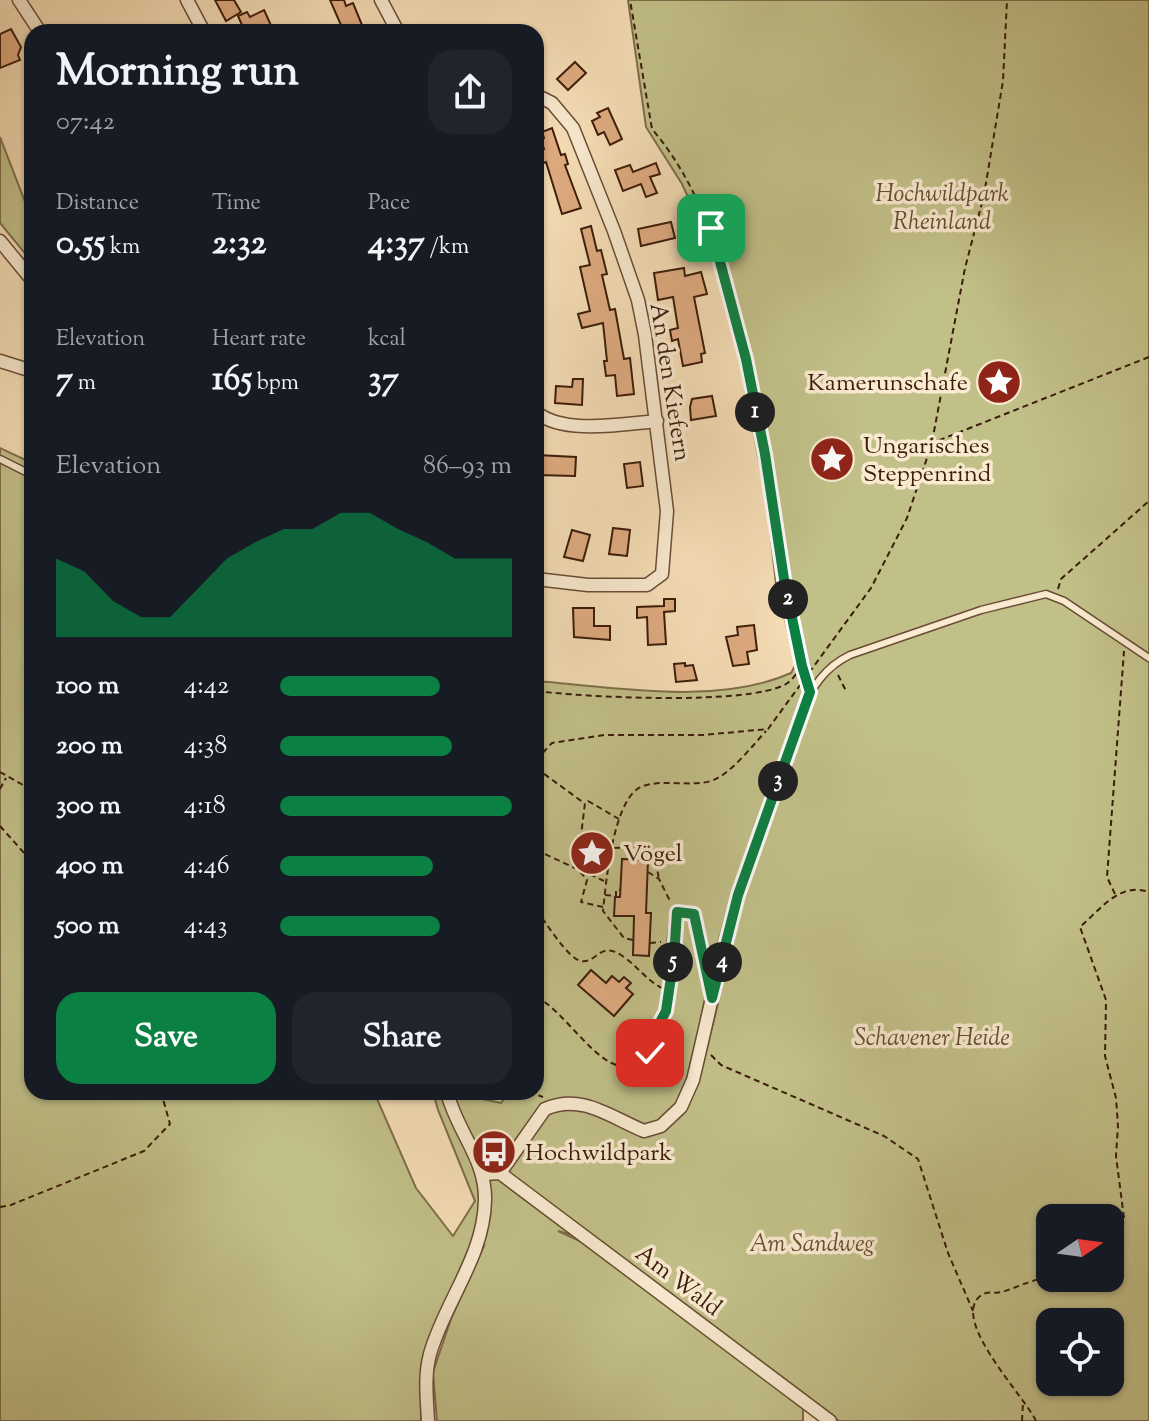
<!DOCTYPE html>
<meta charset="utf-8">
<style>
:root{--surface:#171b24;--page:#20242c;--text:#f1f3f6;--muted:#9ea1a6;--accent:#0b8043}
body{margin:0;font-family:"Sorts Mill Goudy",serif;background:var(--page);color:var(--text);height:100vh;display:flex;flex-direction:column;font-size:30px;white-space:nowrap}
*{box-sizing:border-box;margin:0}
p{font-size:26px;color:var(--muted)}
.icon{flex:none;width:44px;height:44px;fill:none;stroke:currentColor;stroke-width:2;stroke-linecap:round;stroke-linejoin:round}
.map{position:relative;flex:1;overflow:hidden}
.side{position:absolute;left:24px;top:24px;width:520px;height:1076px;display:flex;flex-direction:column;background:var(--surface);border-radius:24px;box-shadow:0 2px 6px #0004}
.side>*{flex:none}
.needle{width:52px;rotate:77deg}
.tools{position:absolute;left:1036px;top:1204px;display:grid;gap:16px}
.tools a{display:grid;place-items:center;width:88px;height:88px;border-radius:16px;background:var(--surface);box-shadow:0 2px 6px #0004;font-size:40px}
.pin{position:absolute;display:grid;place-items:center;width:68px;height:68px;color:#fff;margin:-34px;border-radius:16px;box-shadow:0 4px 12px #0006}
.km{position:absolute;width:40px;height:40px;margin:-20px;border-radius:50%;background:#222;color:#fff;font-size:22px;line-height:40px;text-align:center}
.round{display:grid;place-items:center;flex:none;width:84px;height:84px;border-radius:24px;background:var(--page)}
.summary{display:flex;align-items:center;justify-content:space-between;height:136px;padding:0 32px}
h1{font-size:44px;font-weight:700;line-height:60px}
.metrics{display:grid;grid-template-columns:repeat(3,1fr);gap:12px;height:136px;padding:8px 32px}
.metrics div{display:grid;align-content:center}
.metrics b{font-size:34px;font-weight:700}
.metrics small{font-size:22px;font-weight:400}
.metrics p{font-size:22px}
.chart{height:224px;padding:16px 32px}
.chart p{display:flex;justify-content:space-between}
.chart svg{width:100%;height:144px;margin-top:8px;fill:var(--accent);opacity:.7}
.action{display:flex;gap:16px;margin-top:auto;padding:16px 32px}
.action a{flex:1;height:92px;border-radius:24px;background:var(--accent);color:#fff;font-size:32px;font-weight:700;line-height:92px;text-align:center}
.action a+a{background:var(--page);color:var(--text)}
ul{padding:0 32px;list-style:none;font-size:26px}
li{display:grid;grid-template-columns:128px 96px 1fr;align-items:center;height:60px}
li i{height:20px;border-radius:10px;background:var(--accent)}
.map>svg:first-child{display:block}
</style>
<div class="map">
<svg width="1149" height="1421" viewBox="0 0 1149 1421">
<rect width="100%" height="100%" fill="#f6deb6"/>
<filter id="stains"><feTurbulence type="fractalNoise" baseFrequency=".0025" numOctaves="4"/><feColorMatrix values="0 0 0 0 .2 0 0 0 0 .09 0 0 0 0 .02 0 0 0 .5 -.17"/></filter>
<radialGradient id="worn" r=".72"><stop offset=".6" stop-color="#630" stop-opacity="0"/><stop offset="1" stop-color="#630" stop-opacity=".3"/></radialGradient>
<g fill="#c2c089" stroke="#7f6e4a" stroke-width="2" fill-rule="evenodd">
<path d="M628,0H1149V1421H839L602,1242L558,1231L597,1249L803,1407V1421H437L433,1372L451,1319L484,1246L468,1250L434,1330L422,1366L421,1421H0V448L32,463V1092H374L416,1188L453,1236L475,1201L438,1110L433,1092H458L459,1094L501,1103L510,1092H536V681C616,687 717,706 791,673L796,664L776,584L767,503L740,362L711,247L682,184L646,127ZM731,895L744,897L706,1052L696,1044L710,973ZM1050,1218H1110V1278H1050ZM1050,1322H1110V1382H1050Z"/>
<path d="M0,137L32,220V262L0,223Z"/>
</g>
<g fill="#e0ac82" stroke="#3c1c0a" stroke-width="2">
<path d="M215,0H234L241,12L226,21Z"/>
<path d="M330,0H344L346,6L353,3L362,25L344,32Z"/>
<path d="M264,10L274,32H245L238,16L247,12L250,17Z"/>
<path d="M11,29L21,47L18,55L20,60L0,68V34Z"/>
<path d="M575,62L586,73L568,90L557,79Z"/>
<path d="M608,108L622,139L610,145L604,132L598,135L592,121L600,117L597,113Z"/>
<path d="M552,128L561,155L565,154L568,164L565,165L581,208L562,214L546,162L541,164L536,151L544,149L541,140L544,138L542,132Z"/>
<path d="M656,163L660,174L650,177L657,193L646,197L641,184L623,191L615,170L630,165L633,172Z"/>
<path d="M671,222L675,238L641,246L638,229Z"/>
<path d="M591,226L597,251L601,250L607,274L602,275L610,310L615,309L624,359L630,358L634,394L617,396L615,375L606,376L604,361H607L603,323L582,328L578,314L590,311L580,267L590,265L581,229Z"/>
<path d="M684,268L685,276L701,272L707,294L694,297L705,353L701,354L702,362L683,366L678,339L672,341L670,330L678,328L673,297L658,300L654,273Z"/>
<path d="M573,379H583L582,405L555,403L556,386L572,387Z"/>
<path d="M712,396L716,416L691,420L690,407L692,399Z"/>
<path d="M537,455L576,457L575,476L536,475Z"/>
<path d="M640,462L643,486L627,488L624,464Z"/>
<path d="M613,528L630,530L627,556L609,554Z"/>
<path d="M572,530L590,535L583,561L564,557Z"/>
<path d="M664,599H675V611L664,612L666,644L648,645L647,617L637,618V607L664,606Z"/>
<path d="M573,608H594V626H610V640L574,637Z"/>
<path d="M754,625L757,650L747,652L749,664L733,666L726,637L738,635L737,627Z"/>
<path d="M685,663V666L693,665L697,680L676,682L674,664Z"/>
<path d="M622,859L648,860L646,913H651L649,956L633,955L634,916H614L615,897H620Z"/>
<path d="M591,970L606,983L612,976L619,982L624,977L631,983L626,988L633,994L614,1016L578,985Z"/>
</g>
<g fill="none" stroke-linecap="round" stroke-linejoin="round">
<g stroke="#6a4c35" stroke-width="9">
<g id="service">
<path d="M0,459L32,475"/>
<path d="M713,993L738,895L801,712C812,687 825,667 850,655L981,610L1046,594L1064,601L1149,658"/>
</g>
</g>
<g stroke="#6a4c35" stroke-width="15">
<g id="minor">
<path d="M19,0L40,32"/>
<path d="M187,0L204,32"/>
<path d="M381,0L398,32"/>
<path d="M536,95L552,103L573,128L614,231L638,300L645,335L667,511L662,574L647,585H588L536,579"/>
<path d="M0,241L32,280"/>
<path d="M0,361L32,371"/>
<path d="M536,412C563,435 622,424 657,421"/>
<path d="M500,1173L545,1109C582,1093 610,1117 644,1131L661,1126L681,1107L693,1080L701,1046L712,998L694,914L677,912L674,941"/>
<path d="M483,1174L500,1173L830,1421"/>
<path d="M428,1421C427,1399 424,1376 430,1354C445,1301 484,1257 485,1200C486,1159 456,1130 447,1092"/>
</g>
</g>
<g stroke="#3c1c0a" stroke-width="2" stroke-dasharray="6 4" stroke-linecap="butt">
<path d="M932,442L965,268L984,195L1003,81L1007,0"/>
<path d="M1058,589L1061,579L1149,501"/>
<path d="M802,667L805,680"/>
<path d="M838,675L846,691"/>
<path d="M536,691C583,697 748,706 786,684C793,680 797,672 802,666C785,579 771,493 754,407C736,312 716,204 652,129L630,0"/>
<path d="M536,760L552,743L604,735H703L768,729L871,588L907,518L932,443L1149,357"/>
<path d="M536,768L584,803"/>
<path d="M0,772L32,790"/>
<path d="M0,789L6,778"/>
<path d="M0,826L32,862"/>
<path d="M614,848L636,847L654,853L659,879"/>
<path d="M536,850L575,868"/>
<path d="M581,870L604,881"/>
<path d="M648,872L659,879L670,901"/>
<path d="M1115,894L1107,877L1124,651"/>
<path d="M605,895L616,896V890H621"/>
<path d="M603,907L581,902L587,880L577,868L585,803L588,801L619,819"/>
<path d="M536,910C546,922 568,959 581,961C596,964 600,941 621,955C638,966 647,982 666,990"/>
<path d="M633,940L624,938L603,911C606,883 613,796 643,786C664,779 690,787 711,781C730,775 753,745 766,731"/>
<path d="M650,943L661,942"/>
<path d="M536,997C564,1009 599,1072 628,1066C635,1065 644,1057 650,1053L657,1028L666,1011L674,954"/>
<path d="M711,1055L721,1065L884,1136L918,1159L948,1253L973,1311"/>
<path d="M529,1092L543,1097"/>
<path d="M0,1207L11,1205L144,1151L170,1124L161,1092"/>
<path d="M1110,1262L1117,1260L1124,1218L1116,1156L1118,1126L1116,1098L1105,1056L1106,1000L1080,927C1101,909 1119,882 1149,892"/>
<path d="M1022,1421L1023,1402"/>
<path d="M1036,1421C1025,1397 952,1322 979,1297C986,1290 994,1294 1002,1292C1018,1287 1033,1279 1050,1277"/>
</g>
<use href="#service" stroke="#f9ead0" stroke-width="6"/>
<use href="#minor" stroke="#f9ead0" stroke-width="12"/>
</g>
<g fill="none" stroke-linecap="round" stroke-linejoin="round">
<g stroke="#fff" stroke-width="16">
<path id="route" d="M650,1053L657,1028L666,1011L674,957L677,912L694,914L712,998L738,895L810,692L802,666L784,579L765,454L746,359L711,228"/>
</g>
<use href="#route" stroke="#0b8043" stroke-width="10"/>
</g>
<defs>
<g id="sight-disc" transform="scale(2.3)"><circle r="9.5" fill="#8f2418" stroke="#f9ead0"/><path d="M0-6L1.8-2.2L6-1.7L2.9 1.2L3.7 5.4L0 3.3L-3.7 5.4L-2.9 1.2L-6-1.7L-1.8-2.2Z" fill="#fff"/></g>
<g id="bus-disc" transform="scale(2.3)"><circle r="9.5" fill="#8f2418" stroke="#f9ead0"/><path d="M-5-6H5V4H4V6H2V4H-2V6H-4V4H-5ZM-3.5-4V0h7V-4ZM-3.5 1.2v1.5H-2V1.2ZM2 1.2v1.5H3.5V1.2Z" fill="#fff"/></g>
</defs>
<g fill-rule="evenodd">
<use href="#sight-disc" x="999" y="382"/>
<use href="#sight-disc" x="832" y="459"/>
<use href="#sight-disc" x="592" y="853"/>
<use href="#bus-disc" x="494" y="1152"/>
</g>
<g text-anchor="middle" stroke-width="7" stroke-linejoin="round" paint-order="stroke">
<g font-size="24" font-style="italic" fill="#644d30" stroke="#f9ead0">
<text x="942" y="201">Hochwildpark<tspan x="942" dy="28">Rheinland</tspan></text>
<text x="932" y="1045">Schavener Heide</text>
<text x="812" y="1251">Am Sandweg</text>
</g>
<g font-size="24" fill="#3c1c0a" stroke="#f9ead0">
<text transform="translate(671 382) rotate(81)" y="8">An den Kiefern</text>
<text transform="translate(679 1280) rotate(37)" y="8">Am Wald</text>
</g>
<g font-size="24" fill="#3c1c0a" stroke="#f9ead0" text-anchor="start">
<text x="968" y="390" text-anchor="end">Kamerunschafe</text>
<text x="863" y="453">Ungarisches<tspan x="863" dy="28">Steppenrind</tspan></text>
<text x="623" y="861">Vögel</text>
<text x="525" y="1160">Hochwildpark</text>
</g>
</g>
<rect width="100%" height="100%" filter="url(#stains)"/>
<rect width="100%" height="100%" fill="url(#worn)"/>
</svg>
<div class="tools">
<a><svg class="needle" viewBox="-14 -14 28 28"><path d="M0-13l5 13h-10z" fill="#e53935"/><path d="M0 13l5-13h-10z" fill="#9ea1a6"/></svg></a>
<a><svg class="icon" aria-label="locate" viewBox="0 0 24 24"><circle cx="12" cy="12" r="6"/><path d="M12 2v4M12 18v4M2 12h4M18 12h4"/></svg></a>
</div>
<div class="pin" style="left:711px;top:228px;background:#1e9e55"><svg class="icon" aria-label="arrive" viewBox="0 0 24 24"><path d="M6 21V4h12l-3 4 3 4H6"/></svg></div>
<div class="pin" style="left:650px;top:1053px;background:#d93025"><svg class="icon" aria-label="check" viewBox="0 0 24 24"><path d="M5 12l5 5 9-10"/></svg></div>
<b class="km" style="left:755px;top:412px">1</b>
<b class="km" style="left:788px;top:599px">2</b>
<b class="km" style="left:778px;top:781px">3</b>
<b class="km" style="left:722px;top:962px">4</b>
<b class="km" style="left:673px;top:962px">5</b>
<section class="side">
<div class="summary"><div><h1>Morning run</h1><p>07:42</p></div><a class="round"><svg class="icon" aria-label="share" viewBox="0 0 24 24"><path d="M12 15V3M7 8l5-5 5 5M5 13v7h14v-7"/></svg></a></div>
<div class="metrics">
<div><p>Distance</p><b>0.55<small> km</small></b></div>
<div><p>Time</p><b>2:32</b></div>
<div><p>Pace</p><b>4:37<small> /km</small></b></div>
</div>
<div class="metrics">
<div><p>Elevation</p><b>7<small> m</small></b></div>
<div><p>Heart rate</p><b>165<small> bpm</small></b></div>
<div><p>kcal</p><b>37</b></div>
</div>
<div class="chart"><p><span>Elevation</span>86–93 m</p>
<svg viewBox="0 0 160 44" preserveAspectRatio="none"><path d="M0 44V20L10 24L20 33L30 38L40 38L50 29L60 20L70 15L80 11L90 11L100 6L110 6L120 11L130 15L140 20L150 20L160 20V44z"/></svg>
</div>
<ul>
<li><b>100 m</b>4:42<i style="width:69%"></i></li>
<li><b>200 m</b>4:38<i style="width:74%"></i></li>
<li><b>300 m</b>4:18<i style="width:100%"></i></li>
<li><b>400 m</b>4:46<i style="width:66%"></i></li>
<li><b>500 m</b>4:43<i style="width:69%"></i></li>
</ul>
<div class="action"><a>Save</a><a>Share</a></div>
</section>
</div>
